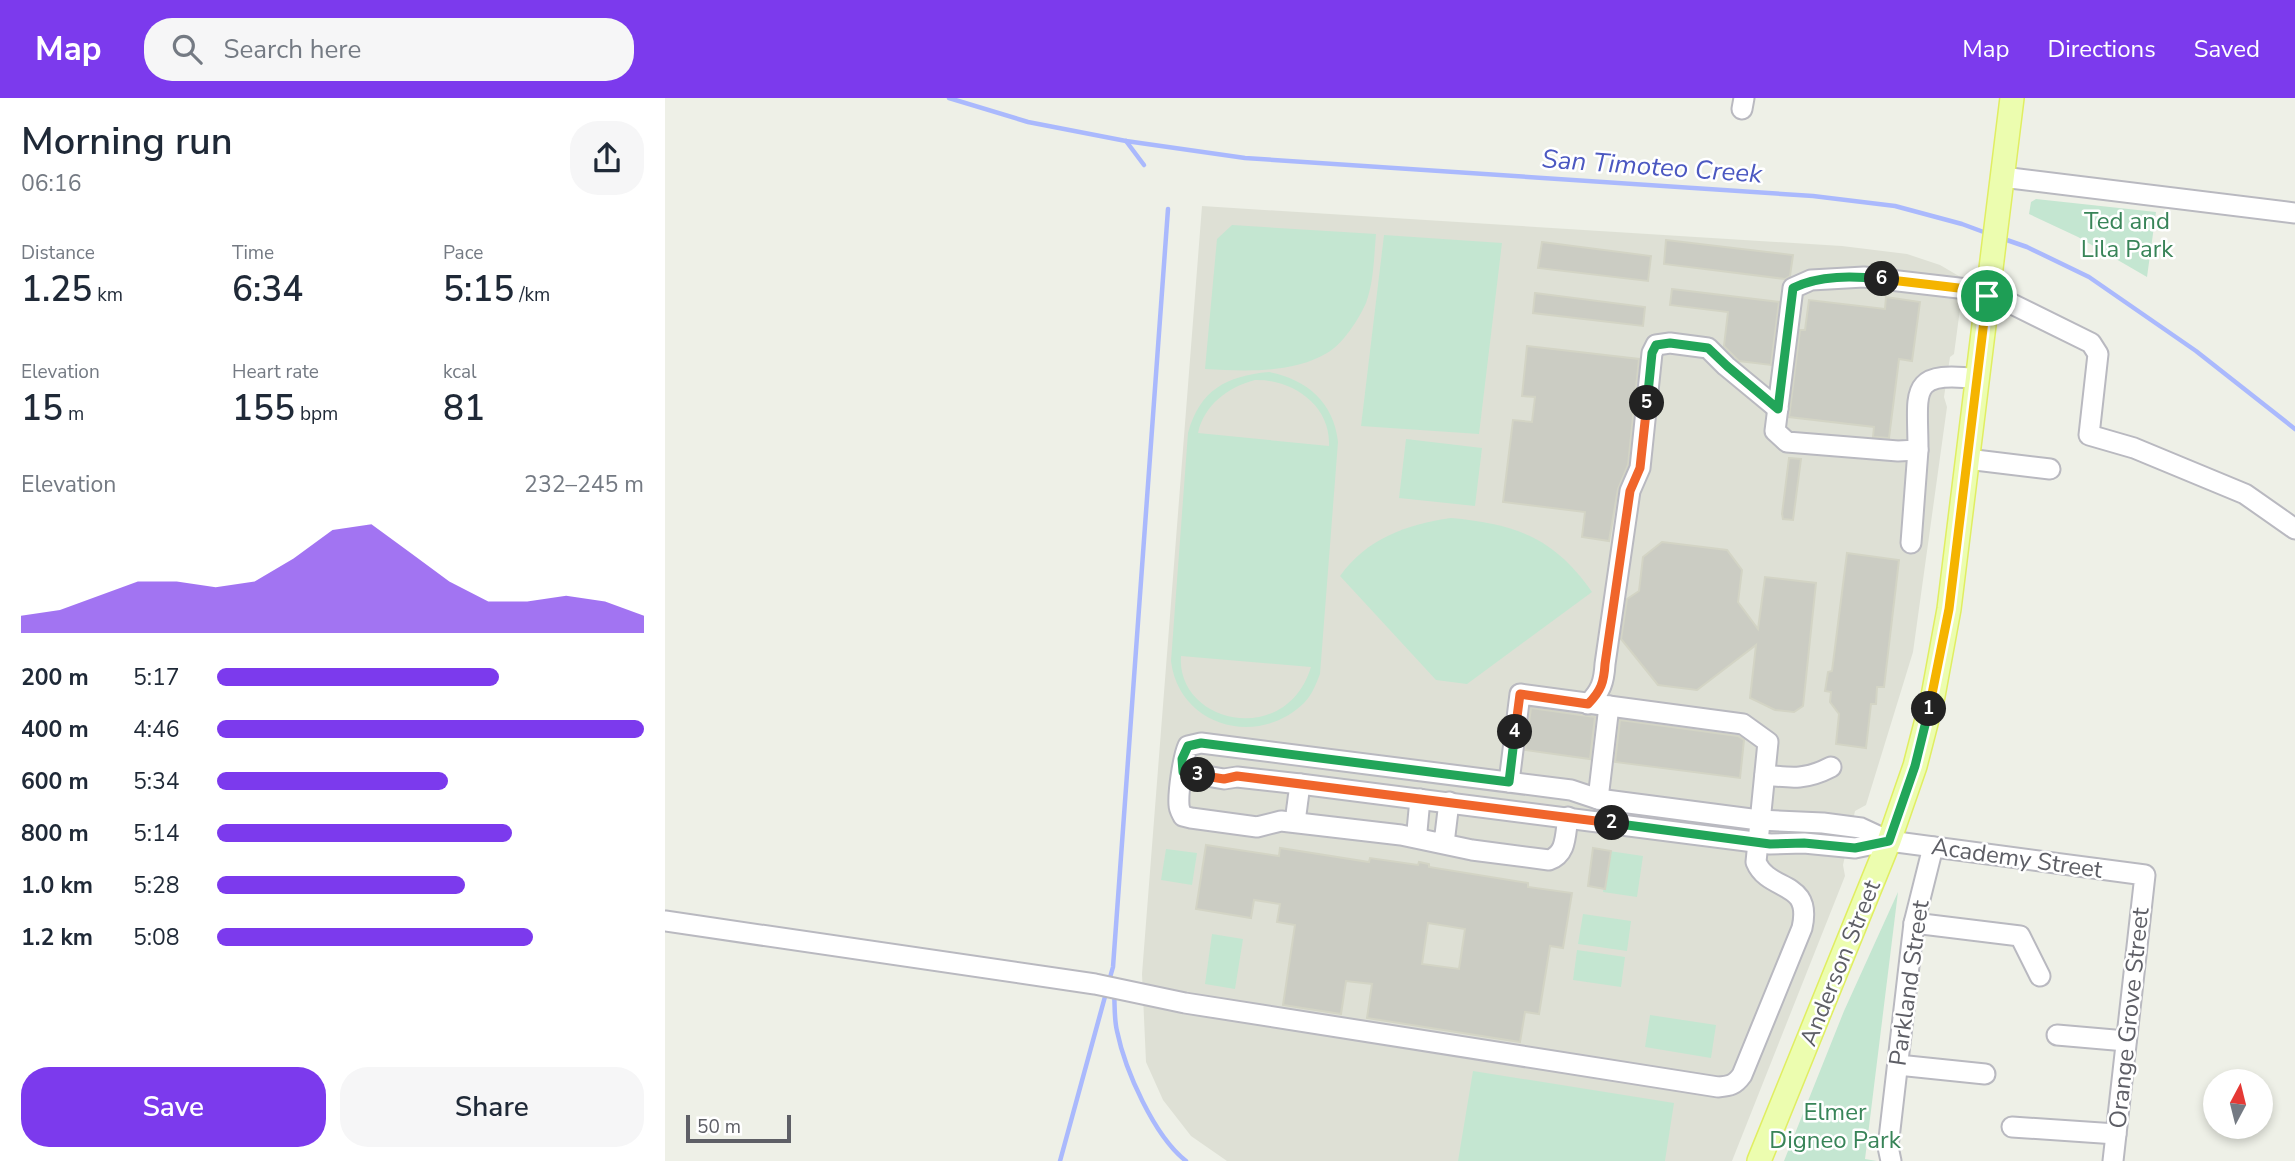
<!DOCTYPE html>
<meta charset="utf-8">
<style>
:root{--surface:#fff;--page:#f6f6f7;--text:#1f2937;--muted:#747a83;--accent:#7c3aed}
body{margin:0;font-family:"Nunito Sans",sans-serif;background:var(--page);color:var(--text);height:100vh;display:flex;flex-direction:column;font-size:26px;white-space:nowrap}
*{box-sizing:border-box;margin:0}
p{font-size:23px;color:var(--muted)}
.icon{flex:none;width:38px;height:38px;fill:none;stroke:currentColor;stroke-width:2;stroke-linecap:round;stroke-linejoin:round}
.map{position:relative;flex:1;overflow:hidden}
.details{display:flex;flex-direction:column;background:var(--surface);width:665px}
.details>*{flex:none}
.needle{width:46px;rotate:7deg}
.fabs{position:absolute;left:1538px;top:971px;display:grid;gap:14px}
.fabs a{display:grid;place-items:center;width:70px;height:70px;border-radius:50%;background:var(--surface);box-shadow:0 4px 10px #0003;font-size:35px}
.scale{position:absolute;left:21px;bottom:18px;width:105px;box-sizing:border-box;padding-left:7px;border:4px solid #5e5f66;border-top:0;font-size:19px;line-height:24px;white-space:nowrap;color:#5e5f66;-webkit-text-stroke:5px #fff;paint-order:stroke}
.pin{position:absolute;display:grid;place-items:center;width:60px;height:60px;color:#fff;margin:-30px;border:4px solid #fff;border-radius:50%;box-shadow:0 2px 7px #0007}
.km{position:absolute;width:35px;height:35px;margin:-18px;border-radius:50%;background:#222;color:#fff;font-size:19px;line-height:35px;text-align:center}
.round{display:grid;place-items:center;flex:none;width:74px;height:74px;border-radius:28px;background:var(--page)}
.overview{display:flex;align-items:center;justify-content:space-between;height:119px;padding:0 21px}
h1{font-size:38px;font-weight:600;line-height:52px}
.metrics{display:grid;grid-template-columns:repeat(3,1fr);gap:10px;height:119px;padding:7px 21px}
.metrics div{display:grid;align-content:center}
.metrics b{font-size:35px;font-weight:600}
.metrics small{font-size:19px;font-weight:400}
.metrics p{font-size:19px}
.chart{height:196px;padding:14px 21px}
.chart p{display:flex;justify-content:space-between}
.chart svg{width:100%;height:126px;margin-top:7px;fill:var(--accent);opacity:.7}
.action{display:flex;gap:14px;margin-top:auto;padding:14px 21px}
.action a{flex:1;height:80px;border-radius:28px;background:var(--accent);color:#fff;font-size:28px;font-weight:600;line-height:80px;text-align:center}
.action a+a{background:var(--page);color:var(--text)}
ul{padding:0 21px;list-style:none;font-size:23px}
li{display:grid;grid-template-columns:112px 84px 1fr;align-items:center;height:52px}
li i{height:18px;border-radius:9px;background:var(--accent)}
header{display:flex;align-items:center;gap:42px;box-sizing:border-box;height:98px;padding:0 35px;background:var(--accent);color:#fff}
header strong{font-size:33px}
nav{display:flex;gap:38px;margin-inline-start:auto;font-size:24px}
.search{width:490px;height:63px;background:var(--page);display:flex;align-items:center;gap:18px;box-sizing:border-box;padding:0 24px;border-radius:28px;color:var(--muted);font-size:26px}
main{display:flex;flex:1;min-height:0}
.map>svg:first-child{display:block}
</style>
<header>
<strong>Map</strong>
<div class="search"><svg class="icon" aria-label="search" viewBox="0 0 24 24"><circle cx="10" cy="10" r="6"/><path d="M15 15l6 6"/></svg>Search here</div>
<nav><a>Map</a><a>Directions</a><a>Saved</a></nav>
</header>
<main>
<section class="details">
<div class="overview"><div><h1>Morning run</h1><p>06:16</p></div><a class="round"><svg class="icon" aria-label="share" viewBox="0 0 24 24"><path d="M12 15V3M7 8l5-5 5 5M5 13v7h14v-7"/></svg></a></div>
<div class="metrics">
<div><p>Distance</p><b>1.25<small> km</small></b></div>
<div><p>Time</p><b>6:34</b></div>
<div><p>Pace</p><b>5:15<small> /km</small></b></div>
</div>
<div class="metrics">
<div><p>Elevation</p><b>15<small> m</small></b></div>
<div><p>Heart rate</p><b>155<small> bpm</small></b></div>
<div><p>kcal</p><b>81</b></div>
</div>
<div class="chart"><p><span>Elevation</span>232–245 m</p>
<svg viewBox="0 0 160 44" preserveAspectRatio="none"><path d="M0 44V38L10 36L20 31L30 26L40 26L50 28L60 26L70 18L80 8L90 6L100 16L110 26L120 33L130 33L140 31L150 33L160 38V44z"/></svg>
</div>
<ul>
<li><b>200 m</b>5:17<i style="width:66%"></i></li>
<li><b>400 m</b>4:46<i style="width:100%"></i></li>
<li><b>600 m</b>5:34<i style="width:54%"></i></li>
<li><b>800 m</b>5:14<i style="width:69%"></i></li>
<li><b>1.0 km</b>5:28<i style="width:58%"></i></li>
<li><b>1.2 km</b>5:08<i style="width:74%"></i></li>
</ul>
<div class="action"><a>Save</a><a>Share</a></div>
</section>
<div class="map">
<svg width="1630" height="1063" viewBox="0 0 1630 1063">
<rect width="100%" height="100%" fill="#eef0e7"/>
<path fill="#dee0d5" d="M537,108L1177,148L1242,156L1275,167L1299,181L1289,256L1285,259L1279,299L1282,309L1248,554L1201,707L1190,713L1178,767L1180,778L1067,1063H562L526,1038L498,1002L481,964L477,876Z"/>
<g fill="#c4e6d1" fill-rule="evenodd">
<path d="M1371,101L1491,114L1482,179L1413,139L1364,116L1366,104Z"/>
<path d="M567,127L711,136C709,158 709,183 701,205C694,221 678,246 662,255C627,276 579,273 540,271L552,141Z"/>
<path d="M719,137L837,145L814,336L696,328Z"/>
<path d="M604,274C641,281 669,304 673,344L655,576C651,586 647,597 639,605C593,650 514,629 506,563L523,335C535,292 561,278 604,274ZM590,282C627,281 666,307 664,348L533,335C539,307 563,289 590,282ZM516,558L646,569C621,651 511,625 516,558Z"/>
<path d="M741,341L817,350L810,408L734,400Z"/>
<path d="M786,420C850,426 889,439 927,494L802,586L771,582L675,478C701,441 742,426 786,420Z"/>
<path d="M501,751L532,755L527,787L496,782Z"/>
<path d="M944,753L978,758L972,799L938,794Z"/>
<path d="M1233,794L1200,1061L1212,1063H1119L1179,913Z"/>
<path d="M918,816L966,823L962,853L913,846Z"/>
<path d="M547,836L578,841L570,891L540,886Z"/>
<path d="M912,852L960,859L956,889L908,882Z"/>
<path d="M985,917L1051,927L1046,960L980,949Z"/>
<path d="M808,973L1009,1005L1000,1063H793Z"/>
</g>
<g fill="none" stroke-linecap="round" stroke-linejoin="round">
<g stroke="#aab9fd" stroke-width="4.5">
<path d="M284,0L363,24L461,43L580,60L1148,98L1230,108L1297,126L1324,136"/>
<path d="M461,43L479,67"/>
<path d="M1336,140L1362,149L1424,179L1531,253L1630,331"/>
<path d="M444,883L448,869L503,111"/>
<path d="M449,894C450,907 449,921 452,933C460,972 489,1038 521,1063"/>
<path d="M395,1063L441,895"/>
</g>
</g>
<g fill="#cbccc3" stroke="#d3d4c5" stroke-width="2" fill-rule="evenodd">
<path d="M1001,142L1128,157L1125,178L1120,181L999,166Z"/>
<path d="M877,144L986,158L983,183L873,170Z"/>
<path d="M1007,191L1114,204L1106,267L1074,263L1059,248L1063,214L1005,207Z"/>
<path d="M870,195L980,209L978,228L868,215Z"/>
<path d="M1221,199L1255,204L1247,263L1234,261L1224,340L1208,339L1209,329L1124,319L1135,232H1140L1144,202L1220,211Z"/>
<path d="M862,248L974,261L963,367L953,391L944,443L917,439L920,414L838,404L848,322L867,324L870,299L857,298Z"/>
<path d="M1124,360L1136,361L1128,422L1118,421L1117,416Z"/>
<path d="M997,444L1062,452L1077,472L1073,504L1093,531L1100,479L1151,485L1138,608L1129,614L1110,612L1085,600L1091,547L1032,592L993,587L956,541L962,501L974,493L978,459Z"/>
<path d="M1182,455L1234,462L1219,589H1212L1211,606H1206L1201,650L1171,646L1174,616L1165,604L1166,594L1160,593L1163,574L1167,573Z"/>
<path d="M866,610L930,619L925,661L860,652Z"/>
<path d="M955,622L1073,638L1079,642L1075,680L950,664Z"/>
<path d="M541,747L614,758L615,750L704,764L705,760L753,767L754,764L764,766V769L863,785V789L907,795L898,850L885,848L874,916L860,914L855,944L702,920L707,886L681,883L676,916L618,907L630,827L612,824L615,806L589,802L586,820L531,811ZM763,825L800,831L794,871L757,866Z"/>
<path d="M928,750L946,753L940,791L923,788Z"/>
</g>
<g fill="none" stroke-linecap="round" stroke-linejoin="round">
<g stroke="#b9b9c0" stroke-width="23">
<g id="minor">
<path d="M1077,11L1079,0"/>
<path d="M1337,79L1630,115"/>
<path d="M1313,281C1242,272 1253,293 1253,352L1233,353L1122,344L1110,333L1128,190L1146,182L1199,179L1302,191L1345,205L1426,245L1433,256L1424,337L1469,350L1580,396L1630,431"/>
<path d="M1302,361L1385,371"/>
<path d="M1246,445L1253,352"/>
<path d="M923,606C936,593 939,584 940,566L965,393L975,370L987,255L991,247L1005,245L1043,250L1061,268L1113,311"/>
<path d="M518,674L559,681L572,679L635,686L1105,746L1139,745L1190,750L1224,743L1480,777L1448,1063"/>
<path d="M1100,677C1127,680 1141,682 1166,669"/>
<path d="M933,701L944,608"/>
<path d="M903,719C900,737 902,756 884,762L807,752L736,737L616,723L592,729L526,720L518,718C516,714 514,711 514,707C513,694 518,659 523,648L536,645L906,692L933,701L1094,722L1158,725L1196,730L1224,743"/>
<path d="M630,724L635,686"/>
<path d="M754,740L752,733L755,701"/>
<path d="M776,744L780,737L784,704"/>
<path d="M0,823L430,886L520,905L1053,989C1065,988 1070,987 1077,977L1137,830C1148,781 1104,795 1091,764L1103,644L1078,626L855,596L844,684"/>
<path d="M1249,825L1355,838L1375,878"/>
<path d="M1392,937L1461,943"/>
<path d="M1233,967L1320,976"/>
<path d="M1347,1029L1451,1036"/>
<path d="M1226,1063L1223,1049L1249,825L1268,749"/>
</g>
</g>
<g stroke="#e0ee62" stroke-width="26">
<path id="major" d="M1094,1063L1224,743L1250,668L1268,598L1284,511L1347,0"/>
</g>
<use href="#minor" stroke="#fff" stroke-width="19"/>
<use href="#major" stroke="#ecfdaf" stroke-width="23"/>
</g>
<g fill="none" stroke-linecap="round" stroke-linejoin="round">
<g stroke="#fff" stroke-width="14">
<path id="split-1" d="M1264,611L1284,511L1322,198"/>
</g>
<g stroke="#fff" stroke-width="14">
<path id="split-2" d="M947,725L1105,746L1139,745L1190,750L1224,743L1250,668L1264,611"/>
</g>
<g stroke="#fff" stroke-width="14">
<path id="split-3" d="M533,677L559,681L572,678L947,725"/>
</g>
<g stroke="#fff" stroke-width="14">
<path id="split-4" d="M533,677L518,674L517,661L523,648L536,645L844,684L850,634"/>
</g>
<g stroke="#fff" stroke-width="14">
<path id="split-5" d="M850,634L855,596L923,606C936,593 939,584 940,566L965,393L975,370L982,305"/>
</g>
<g stroke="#fff" stroke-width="14">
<path id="split-6" d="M982,305L987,255L991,247L1005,245L1043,250L1062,268L1113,311L1128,190C1155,177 1188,178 1217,181"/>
</g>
<g stroke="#fff" stroke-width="14">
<path id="split-7" d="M1217,181L1302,191L1322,198"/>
</g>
<use href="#split-1" stroke="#f5b400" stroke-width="9"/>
<use href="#split-2" stroke="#22a559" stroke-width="9"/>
<use href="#split-3" stroke="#f0652b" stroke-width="9"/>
<use href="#split-4" stroke="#22a559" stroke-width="9"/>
<use href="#split-5" stroke="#f0652b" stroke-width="9"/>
<use href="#split-6" stroke="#22a559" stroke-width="9"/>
<use href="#split-7" stroke="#f5b400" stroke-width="9"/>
</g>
<g text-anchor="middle" stroke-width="5" stroke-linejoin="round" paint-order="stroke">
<g font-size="24" fill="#388458" stroke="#fff">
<text x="1462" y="131">Ted and<tspan x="1462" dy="28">Lila Park</tspan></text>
<text x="1170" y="1022">Elmer<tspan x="1170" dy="28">Digneo Park</tspan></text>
</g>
<g font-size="24" fill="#5e5f66" stroke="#fff">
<text transform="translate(1352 760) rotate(8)" y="8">Academy Street</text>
<text transform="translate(1175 865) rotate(-68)" y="8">Anderson Street</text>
<text transform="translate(1244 885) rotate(-82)" y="8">Parkland Street</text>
<text transform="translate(1464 920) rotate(-84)" y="8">Orange Grove Street</text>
</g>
<g font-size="26" font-style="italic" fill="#4b58c1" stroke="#fff">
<text transform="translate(987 68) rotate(4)" y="9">San Timoteo Creek</text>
</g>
</g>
</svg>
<div class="fabs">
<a><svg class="needle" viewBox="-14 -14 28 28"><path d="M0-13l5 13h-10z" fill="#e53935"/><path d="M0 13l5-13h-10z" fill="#747a83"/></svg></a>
</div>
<div class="scale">50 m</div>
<div class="pin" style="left:1322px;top:198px;background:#1e9e55"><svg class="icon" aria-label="arrive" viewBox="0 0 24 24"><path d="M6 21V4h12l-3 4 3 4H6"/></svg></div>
<b class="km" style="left:1264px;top:611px">1</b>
<b class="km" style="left:947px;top:725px">2</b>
<b class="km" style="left:533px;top:677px">3</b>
<b class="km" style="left:850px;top:634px">4</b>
<b class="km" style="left:982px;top:305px">5</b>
<b class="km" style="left:1217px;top:181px">6</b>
</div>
</main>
